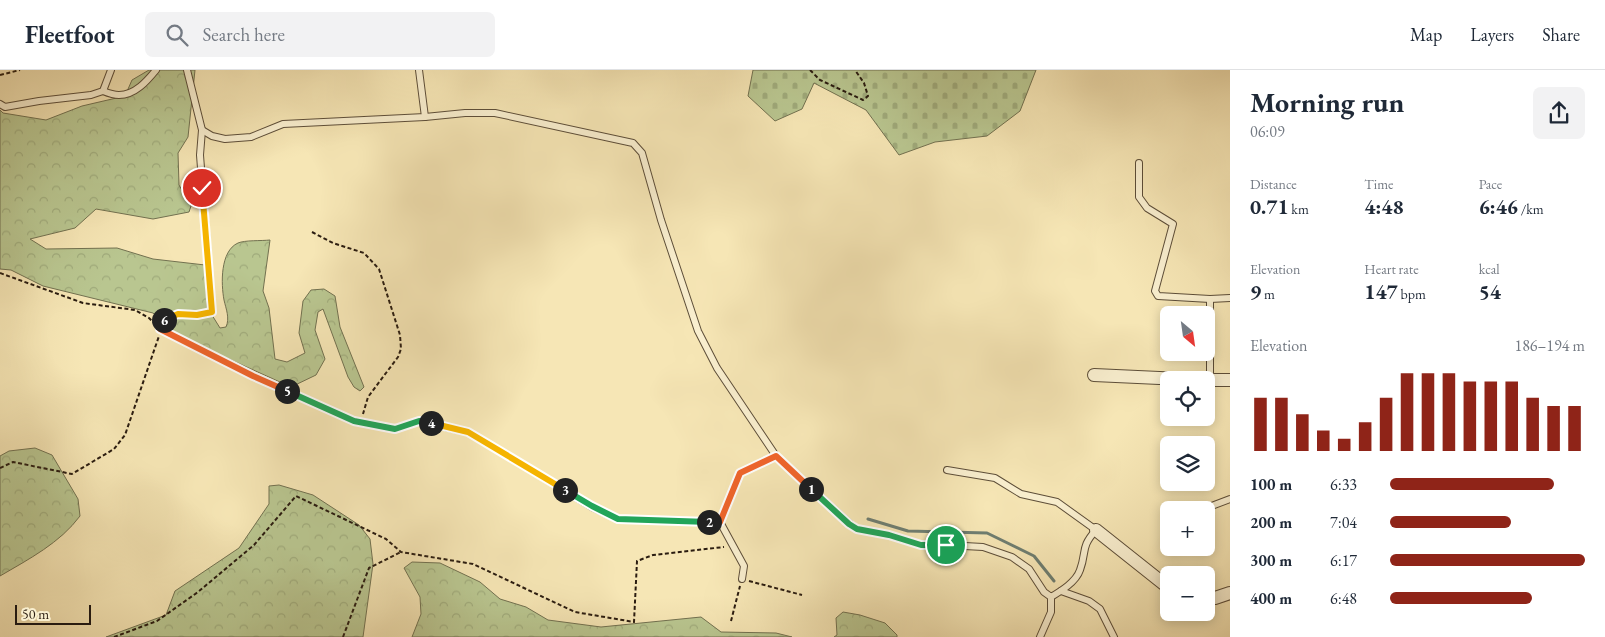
<!DOCTYPE html>
<meta charset="utf-8">
<style>
:root{--surface:#fff;--page:#f2f2f3;--text:#1f2937;--muted:#747a83;--line:#e0e1e3;--accent:#8f2418}
body{margin:0;font-family:"EB Garamond",serif;background:var(--page);color:var(--text);height:100vh;display:flex;flex-direction:column;font-size:19px;white-space:nowrap}
*{box-sizing:border-box;margin:0}
p{font-size:16px;color:var(--muted)}
.icon{flex:none;width:28px;height:28px;fill:none;stroke:currentColor;stroke-width:2;stroke-linecap:round;stroke-linejoin:round}
.map{position:relative;flex:1;overflow:hidden}
.sheet{display:flex;flex-direction:column;background:var(--surface);width:375px}
.sheet>*{flex:none}
.needle{width:32px;rotate:151deg}
.tools{position:absolute;left:1160px;top:236px;display:grid;gap:10px}
.tools a{display:grid;place-items:center;width:55px;height:55px;border-radius:8px;background:var(--surface);box-shadow:0 2px 12px #0003;font-size:25px}
.scale{position:absolute;left:15px;bottom:12px;width:76px;box-sizing:border-box;padding-left:5px;border:2px solid #2a1c10;border-top:0;font-size:14px;line-height:18px;white-space:nowrap;color:#2a1c10;-webkit-text-stroke:4px #f9efcf;paint-order:stroke}
.pin{position:absolute;display:grid;place-items:center;width:42px;height:42px;color:#fff;margin:-21px;border:2px solid #fff;border-radius:50%;box-shadow:0 1px 5px #0007}
.km{position:absolute;width:25px;height:25px;margin:-12px;border-radius:50%;background:#222;color:#fff;font-size:14px;line-height:25px;text-align:center}
.round{display:grid;place-items:center;flex:none;width:52px;height:52px;border-radius:8px;background:var(--page)}
.head{display:flex;align-items:center;justify-content:space-between;height:85px;padding:0 20px}
h1{font-size:28px;font-weight:700;line-height:38px}
.figures{display:grid;grid-template-columns:repeat(3,1fr);gap:8px;height:85px;padding:5px 20px}
.figures div{display:grid;align-content:center}
.figures b{font-size:21px;font-weight:700}
.figures small{font-size:14px;font-weight:400}
.figures p{font-size:14px}
.chart{height:140px;padding:10px 20px}
.chart p{display:flex;justify-content:space-between}
.chart svg{width:100%;height:90px;margin-top:5px;stroke:var(--accent);stroke-width:6}
ul{padding:0 20px;list-style:none;font-size:16px}
li{display:grid;grid-template-columns:80px 60px 1fr;align-items:center;height:38px}
li i{height:12px;border-radius:6px;background:var(--accent)}
header{display:flex;align-items:center;gap:30px;box-sizing:border-box;height:70px;padding:0 25px;background:var(--surface);border-bottom:1px solid var(--line)}
header strong{font-size:24px}
nav{display:flex;gap:28px;margin-inline-start:auto;font-size:18px}
.search{width:350px;height:45px;background:var(--page);display:flex;align-items:center;gap:12px;box-sizing:border-box;padding:0 18px;border-radius:8px;color:var(--muted);font-size:19px}
main{display:flex;flex:1;min-height:0}
.map>svg:first-child{display:block}
</style>
<header>
<strong>Fleetfoot</strong>
<div class="search"><svg class="icon" aria-label="search" viewBox="0 0 24 24"><circle cx="10" cy="10" r="6"/><path d="M15 15l6 6"/></svg>Search here</div>
<nav><a>Map</a><a>Layers</a><a>Share</a></nav>
</header>
<main>
<div class="map">
<svg width="1230" height="567" viewBox="0 0 1230 567">
<defs>
<pattern id="forest-crowns" width="20" height="18" patternUnits="userSpaceOnUse" patternTransform="scale(1.25)"><rect width="20" height="18" fill="#b9c690"/><path d="M2 6a3 3 0 1 1 6 0M12 15a3 3 0 1 1 6 0" fill="none" stroke="#9faa7b"/></pattern>
<pattern id="cemetery-stones" width="16" height="16" patternUnits="userSpaceOnUse" patternTransform="scale(1.25)"><rect width="16" height="16" fill="#b9c690"/><path d="M2 7V4a2 2 0 0 1 4 0v3zM10 15v-3a2 2 0 0 1 4 0v3z" fill="#9faa7b"/></pattern>
</defs>
<rect width="100%" height="100%" fill="#f6e6b5"/>
<filter id="stains"><feTurbulence type="fractalNoise" baseFrequency=".004" numOctaves="4"/><feColorMatrix values="0 0 0 0 .2 0 0 0 0 .09 0 0 0 0 .02 0 0 0 .5 -.17"/></filter>
<radialGradient id="worn" r=".72"><stop offset=".6" stop-color="#630" stop-opacity="0"/><stop offset="1" stop-color="#630" stop-opacity=".3"/></radialGradient>
<g fill="url(#forest-crowns)" stroke="#727150">
<path d="M149,0H195L188,67L178,83L179,115L191,136L189,142L153,149L96,139L75,158L30,169L46,179L117,178L153,189L205,195L207,237L220,258L226,257C230,248 226,239 224,230C221,214 220,181 238,173C245,170 261,171 270,170L263,221L269,238L275,289L287,292L305,283L299,263L303,231L311,220L324,219L335,226L340,257L364,317L360,321L354,317L348,307L323,239L318,242L315,260L325,289L316,305L291,317L180,267L153,243L43,216L11,200L0,199V40L3,43L46,50L82,36L125,26L132,10Z"/>
<path d="M35,378L52,385L78,429L80,446C60,473 29,489 0,506V386L9,381Z"/>
<path d="M279,415L313,425L359,455L370,469L373,494L363,567H106L166,545L175,521L239,478L269,434V416Z"/>
<path d="M412,492L440,493L480,512L500,529L526,537L548,550L601,557L701,547L721,562L776,563L792,567H412L421,544L420,527L404,498Z"/>
<path d="M843,542L860,545L885,553L897,565V567H834L837,565L836,548Z"/>
</g>
<path fill="url(#cemetery-stones)" stroke="#727150" d="M753,0H1036L1020,41L987,66L935,72L899,85L866,40L814,13L802,39L775,51L748,26Z"/>
<g fill="none" stroke-linecap="round" stroke-linejoin="round">
<path stroke="#6f7e71" stroke-width="3" d="M868,449L908,461L987,463L1034,486L1054,511"/>
<g stroke="#5d4e39" stroke-width="8">
<g id="service">
<path d="M187,0L202,60L212,66L225,69L251,67L283,54L425,47L465,43H495L633,73L642,83L661,150L698,261L717,298L776,386L849,453L857,459L889,465L921,475H946L983,477L1012,487L1029,499L1044,522L1051,527C1061,521 1076,512 1080,500C1087,481 1080,478 1096,460L1057,432L1021,424L995,408L947,400"/>
<path d="M419,0L425,47"/>
<path d="M103,21C108,23 114,25 119,25C135,25 147,11 156,0"/>
<path d="M0,34L5,37L39,31L91,25L103,21L111,0"/>
<path d="M202,60L200,85L212,242L197,245H178L163,250L161,259L253,306L354,351L395,359L419,351L468,362L592,437L618,449L720,452"/>
<path d="M1139,93V127L1147,138L1173,154L1155,221L1158,226L1210,229L1230,228"/>
<path d="M1210,310V229"/>
<path d="M1201,440L1230,429"/>
<path d="M742,509L744,496L720,452L740,403L776,386"/>
<path d="M1061,521L1089,531L1100,539L1114,567"/>
<path d="M1040,567L1051,542V527"/>
</g>
</g>
<g stroke="#5d4e39" stroke-width="14">
<g id="minor">
<path d="M1094,305L1203,310"/>
<path d="M1206,310H1230"/>
<path d="M1096,460L1169,518"/>
<path d="M1206,528H1215L1230,523"/>
</g>
</g>
<g stroke="#2a1c10" stroke-width="2" stroke-dasharray="4 2.5" stroke-linecap="butt">
<path d="M810,0L820,10L863,30L868,26L864,13L855,0"/>
<path d="M0,5L20,0"/>
<path d="M312,162L333,173L364,183L379,199L400,265L401,279L398,287L368,327L363,344"/>
<path d="M0,203L83,233L135,240L149,248L155,254"/>
<path d="M0,398L13,392L72,404L114,379L125,365L159,266"/>
<path d="M749,511L802,525"/>
<path d="M731,551L740,516"/>
<path d="M114,567L157,551L198,522L254,475L296,426L386,469L401,482L473,494L575,542L634,552L637,491L653,485L724,477"/>
<path d="M343,567L369,498L401,482"/>
</g>
<use href="#service" stroke="#f9efcf" stroke-width="6"/>
<use href="#minor" stroke="#f9efcf" stroke-width="12"/>
</g>
<g fill="none" stroke-linecap="round" stroke-linejoin="round">
<g stroke="#fff" stroke-width="10">
<path id="split-1" d="M811,419L849,454L857,459L889,465L921,475H946"/>
</g>
<g stroke="#fff" stroke-width="10">
<path id="split-2" d="M709,452H720L740,403L776,386L811,419"/>
</g>
<g stroke="#fff" stroke-width="10">
<path id="split-3" d="M565,420L592,436L618,449L709,452"/>
</g>
<g stroke="#fff" stroke-width="10">
<path id="split-4" d="M431,353L468,362L565,420"/>
</g>
<g stroke="#fff" stroke-width="10">
<path id="split-5" d="M287,321L354,351L395,359L419,351L431,353"/>
</g>
<g stroke="#fff" stroke-width="10">
<path id="split-6" d="M164,250L160,259L253,306L287,321"/>
</g>
<g stroke="#fff" stroke-width="10">
<path id="split-7" d="M164,250L178,244L197,245L212,242L202,118"/>
</g>
<use href="#split-1" stroke="#22a559" stroke-width="6"/>
<use href="#split-2" stroke="#f0652b" stroke-width="6"/>
<use href="#split-3" stroke="#22a559" stroke-width="6"/>
<use href="#split-4" stroke="#f5b400" stroke-width="6"/>
<use href="#split-5" stroke="#22a559" stroke-width="6"/>
<use href="#split-6" stroke="#f0652b" stroke-width="6"/>
<use href="#split-7" stroke="#f5b400" stroke-width="6"/>
</g>
<rect width="100%" height="100%" filter="url(#stains)"/>
<rect width="100%" height="100%" fill="url(#worn)"/>
</svg>
<div class="tools">
<a><svg class="needle" viewBox="-14 -14 28 28"><path d="M0-13l5 13h-10z" fill="#e53935"/><path d="M0 13l5-13h-10z" fill="#747a83"/></svg></a>
<a><svg class="icon" aria-label="locate" viewBox="0 0 24 24"><circle cx="12" cy="12" r="6"/><path d="M12 2v4M12 18v4M2 12h4M18 12h4"/></svg></a>
<a><svg class="icon" aria-label="layers" viewBox="0 0 24 24"><path d="M12 4l9 5-9 5-9-5zM3 14l9 5 9-5"/></svg></a>
<a>+</a>
<a>−</a>
</div>
<div class="scale">50 m</div>
<div class="pin" style="left:946px;top:475px;background:#1e9e55"><svg class="icon" aria-label="arrive" viewBox="0 0 24 24"><path d="M6 21V4h12l-3 4 3 4H6"/></svg></div>
<div class="pin" style="left:202px;top:118px;background:#d93025"><svg class="icon" aria-label="check" viewBox="0 0 24 24"><path d="M5 12l5 5 9-10"/></svg></div>
<b class="km" style="left:811px;top:419px">1</b>
<b class="km" style="left:709px;top:452px">2</b>
<b class="km" style="left:565px;top:420px">3</b>
<b class="km" style="left:431px;top:353px">4</b>
<b class="km" style="left:287px;top:321px">5</b>
<b class="km" style="left:164px;top:250px">6</b>
</div>
<section class="sheet">
<div class="head"><div><h1>Morning run</h1><p>06:09</p></div><a class="round"><svg class="icon" aria-label="share" viewBox="0 0 24 24"><path d="M12 15V3M7 8l5-5 5 5M5 13v7h14v-7"/></svg></a></div>
<div class="figures">
<div><p>Distance</p><b>0.71<small> km</small></b></div>
<div><p>Time</p><b>4:48</b></div>
<div><p>Pace</p><b>6:46<small> /km</small></b></div>
</div>
<div class="figures">
<div><p>Elevation</p><b>9<small> m</small></b></div>
<div><p>Heart rate</p><b>147<small> bpm</small></b></div>
<div><p>kcal</p><b>54</b></div>
</div>
<div class="chart"><p><span>Elevation</span>186–194 m</p>
<svg viewBox="0 0 160 44" preserveAspectRatio="none"><path d="M5 44V18M15 44V18M25 44V26M35 44V34M45 44V38M55 44V30M65 44V18M75 44V6M85 44V6M95 44V6M105 44V10M115 44V10M125 44V10M135 44V18M145 44V22M155 44V22"/></svg>
</div>
<ul>
<li><b>100 m</b>6:33<i style="width:84%"></i></li>
<li><b>200 m</b>7:04<i style="width:62%"></i></li>
<li><b>300 m</b>6:17<i style="width:100%"></i></li>
<li><b>400 m</b>6:48<i style="width:73%"></i></li>
</ul>
</section>
</main>
